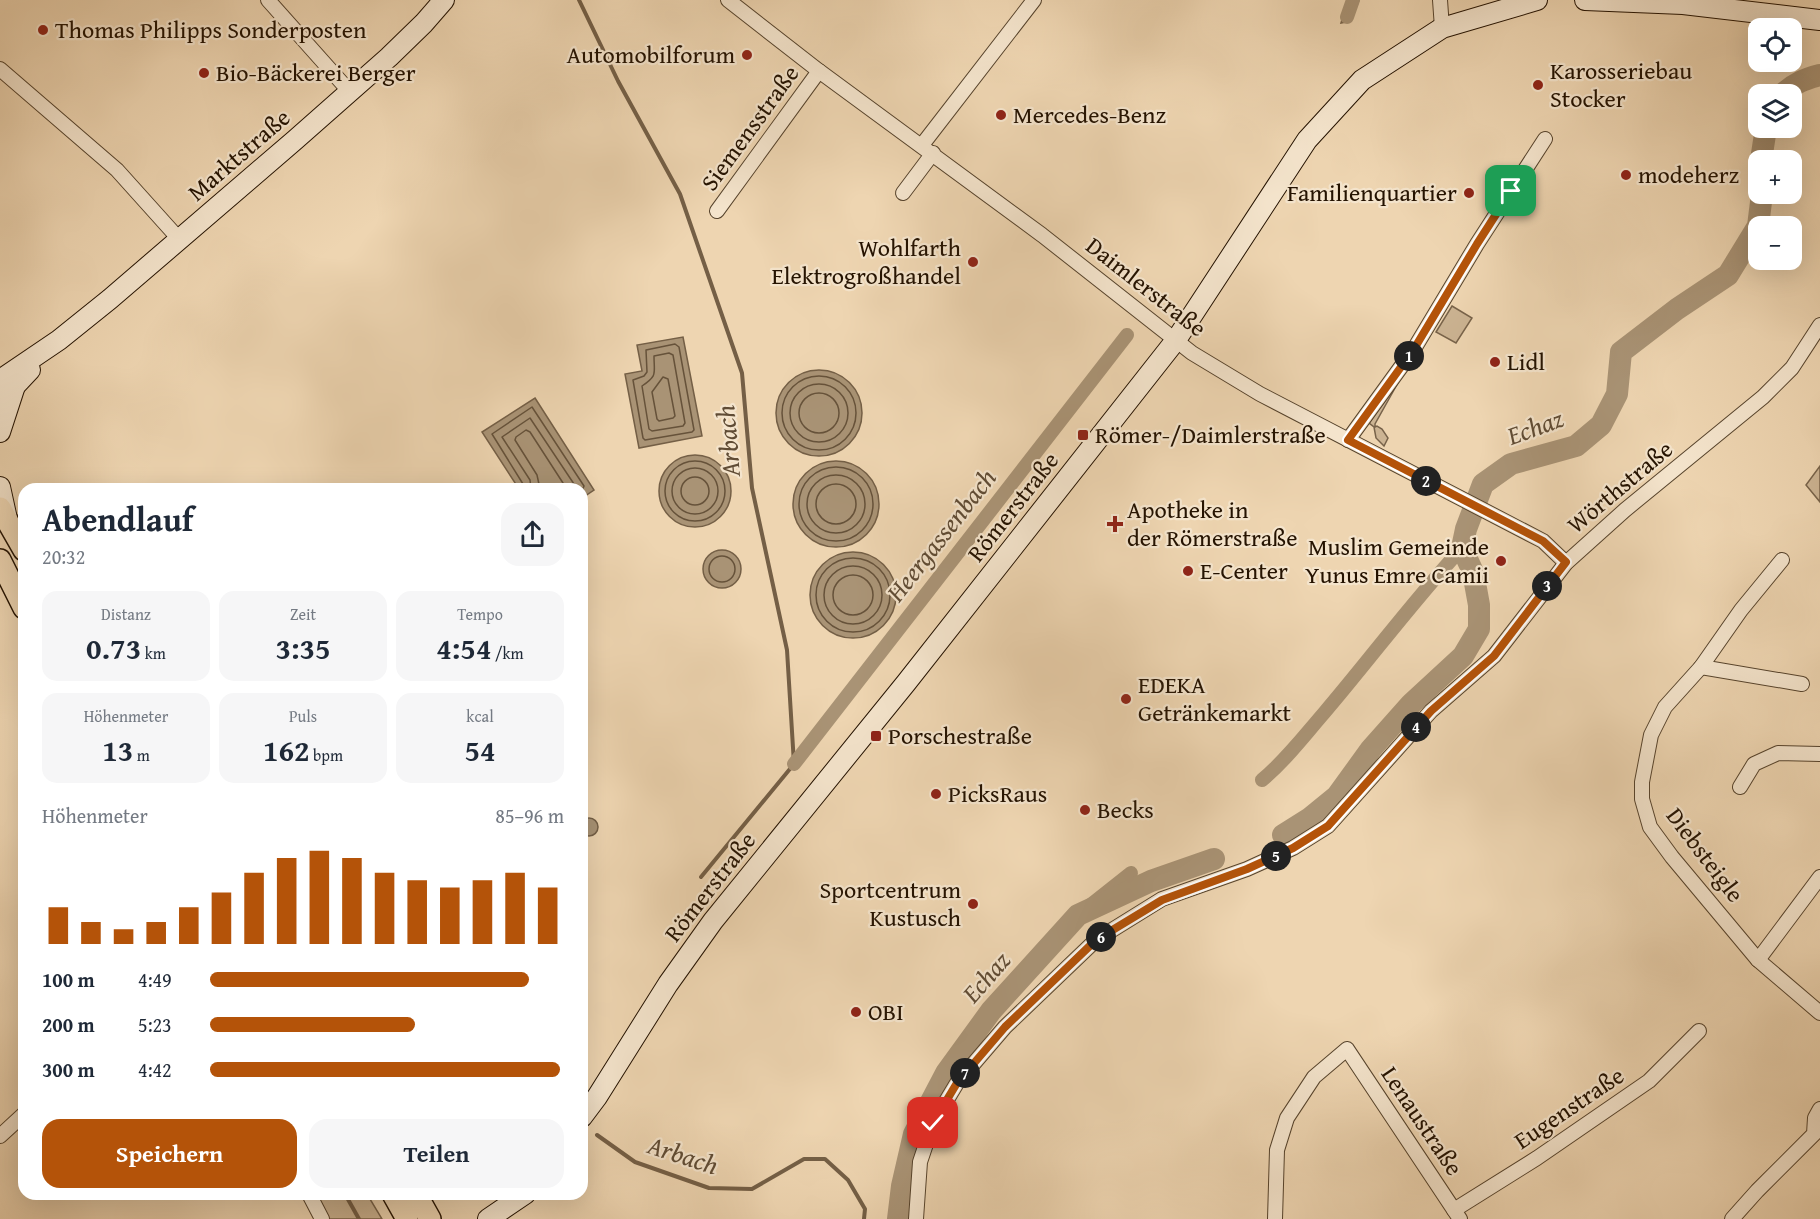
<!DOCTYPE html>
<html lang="de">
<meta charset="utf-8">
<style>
:root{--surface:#fff;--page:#f6f6f7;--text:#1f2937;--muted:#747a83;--accent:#b45309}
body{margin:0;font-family:"Gentium Book Plus",serif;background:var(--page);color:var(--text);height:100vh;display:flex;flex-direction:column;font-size:22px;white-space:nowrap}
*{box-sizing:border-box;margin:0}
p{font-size:20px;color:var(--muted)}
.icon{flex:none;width:33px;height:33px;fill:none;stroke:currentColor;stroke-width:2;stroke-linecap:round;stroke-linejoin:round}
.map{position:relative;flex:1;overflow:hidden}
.details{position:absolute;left:18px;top:483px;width:570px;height:717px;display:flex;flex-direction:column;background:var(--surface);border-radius:18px;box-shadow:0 6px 24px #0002}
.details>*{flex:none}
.controls{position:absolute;left:1748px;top:18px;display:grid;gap:12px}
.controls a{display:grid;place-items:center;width:54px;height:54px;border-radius:12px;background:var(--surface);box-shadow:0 6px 24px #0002;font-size:30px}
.pin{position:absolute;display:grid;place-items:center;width:51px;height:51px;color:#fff;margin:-26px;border-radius:12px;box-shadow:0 3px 9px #0006}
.km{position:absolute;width:30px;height:30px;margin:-15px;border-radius:50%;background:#222;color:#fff;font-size:16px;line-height:30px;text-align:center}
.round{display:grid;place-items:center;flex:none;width:63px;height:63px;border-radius:18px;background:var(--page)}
.summary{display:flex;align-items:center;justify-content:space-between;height:102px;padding:0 24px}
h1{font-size:33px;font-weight:700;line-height:45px}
.metrics{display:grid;grid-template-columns:repeat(3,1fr);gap:9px;height:102px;padding:6px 24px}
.metrics div{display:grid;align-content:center;border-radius:15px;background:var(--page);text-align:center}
.metrics b{font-size:30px;font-weight:700}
.metrics small{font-size:16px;font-weight:400}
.metrics p{font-size:16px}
.chart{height:168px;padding:12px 24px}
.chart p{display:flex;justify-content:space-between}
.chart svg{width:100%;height:108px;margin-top:6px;stroke:var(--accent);stroke-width:6}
.cta{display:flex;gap:12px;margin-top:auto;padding:12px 24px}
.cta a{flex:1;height:69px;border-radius:18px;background:var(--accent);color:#fff;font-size:24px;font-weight:700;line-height:69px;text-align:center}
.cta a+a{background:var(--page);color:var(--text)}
ul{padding:0 24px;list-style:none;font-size:20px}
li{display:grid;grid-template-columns:96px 72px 1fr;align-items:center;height:45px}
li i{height:15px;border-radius:8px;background:var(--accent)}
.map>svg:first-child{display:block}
</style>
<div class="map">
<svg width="1820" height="1219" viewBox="0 0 1820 1219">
<rect width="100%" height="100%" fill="#eed5b1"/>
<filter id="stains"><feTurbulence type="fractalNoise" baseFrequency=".00333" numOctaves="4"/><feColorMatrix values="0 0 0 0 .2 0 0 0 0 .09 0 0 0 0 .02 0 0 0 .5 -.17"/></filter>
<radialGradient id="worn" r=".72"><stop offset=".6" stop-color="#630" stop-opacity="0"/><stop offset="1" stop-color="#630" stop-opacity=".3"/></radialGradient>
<g fill="#ccb493" stroke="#78634a" stroke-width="1.5">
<path d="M1348,0H1359L1351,21L1341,23Z"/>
<path d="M1452,306L1472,318L1456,343L1436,332Z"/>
<path d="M1399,381L1375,424V427L1377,426L1382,429L1388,438L1384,446L1376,438L1374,427L1369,423Z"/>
<path d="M1820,466V502L1806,485Z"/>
<path d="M310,1194H367L382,1219H325Z"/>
</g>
<g fill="#a99375" stroke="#745f46" stroke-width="1.5">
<path d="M683,337L702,436L639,448L625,374L642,371L637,345Z"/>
<circle cx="819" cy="413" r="43"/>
<path d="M535,398L594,490L582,498V489H519L482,432Z"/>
<circle cx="695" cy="491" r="36"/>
<circle cx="836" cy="504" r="43"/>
<circle cx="722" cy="569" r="19"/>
<circle cx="853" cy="595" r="43"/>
<circle cx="589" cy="827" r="9"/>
</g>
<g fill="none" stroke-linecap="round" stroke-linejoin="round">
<g stroke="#66523a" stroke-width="1.5">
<path d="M675,344L679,347L694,430L692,432L645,440L643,438L633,380L644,376L647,372L646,350Z"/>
<path d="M669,353L673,355L685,423L683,426L652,431L649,429L642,386C658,375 654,374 654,356Z"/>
<circle cx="819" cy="413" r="37"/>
<path d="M663,377L668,379L675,416L673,418L659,421L657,419L652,392Z"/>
<circle cx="819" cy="413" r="29"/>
<circle cx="819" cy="413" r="20"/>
<circle cx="695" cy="491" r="30"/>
<circle cx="836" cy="504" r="37"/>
<circle cx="695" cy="491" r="23"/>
<circle cx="836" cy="504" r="29"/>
<circle cx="695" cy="491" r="14"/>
<circle cx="836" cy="504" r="20"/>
<path d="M524,489L523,484L492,434L532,407L584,486L582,491"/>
<path d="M531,489L530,480L502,437L530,418L574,484L572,489"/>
<path d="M540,489L537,475L515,440L516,437L526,430L530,432L563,483L562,489"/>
<circle cx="722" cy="569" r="13"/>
<circle cx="853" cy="595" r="37"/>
<circle cx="853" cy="595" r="29"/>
<circle cx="853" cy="595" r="20"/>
</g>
<g stroke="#745f46" stroke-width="4">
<path d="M579,0L618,81L680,194L742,373L752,488L787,650L794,764L701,877"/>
<path d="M597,1135L635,1162L709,1188L752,1189L804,1159H825L848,1180L865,1209L864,1219"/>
<path d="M345,1194L359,1219"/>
</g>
<g stroke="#a99375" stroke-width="14">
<path d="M1347,17L1353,0"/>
<path d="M794,764L1127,335"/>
<path d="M1262,780C1285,761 1304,736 1324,713C1370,659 1413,601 1462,548"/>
<path d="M1078,915L1131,873"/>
</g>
<g stroke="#a99375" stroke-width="22">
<path d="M1783,94C1794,83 1805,79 1820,75"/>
<path d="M1761,160L1766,128"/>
<path d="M1283,835L1310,818L1337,796L1371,749L1411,704L1463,656L1479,629V605L1473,572L1462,548L1466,529L1483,484L1511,464L1576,446L1601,425L1617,394L1621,352L1677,309L1728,275L1758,226L1762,194"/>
<path d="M898,1219L902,1186L914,1134L946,1073L991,1011L1078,915L1151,881L1214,859"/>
</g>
<g stroke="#56432c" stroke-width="16">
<g id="minor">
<path d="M268,0L350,92"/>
<path d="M728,0L819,71L1042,235L1192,353L1260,394L1543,541L1566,563"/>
<path d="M1440,0L1442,28"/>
<path d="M0,69L117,170L179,239"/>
<path d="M922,145L1034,0"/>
<path d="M903,193L933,153"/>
<path d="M717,211L819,71"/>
<path d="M1348,440L1414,349L1477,244L1545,139"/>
<path d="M1782,560L1741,610L1701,667L1665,707L1651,735L1642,782V799L1650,827L1672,857L1758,960L1820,1013"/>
<path d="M1701,667L1802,684"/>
<path d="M1740,787L1754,764L1778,753L1820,754"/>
<path d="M1758,960L1820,877"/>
<path d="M0,1136L24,1114"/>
<path d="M309,1194L322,1219"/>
<path d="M1454,1210L1537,1158L1649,1081L1699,1031"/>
<path d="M916,1219L920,1162L933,1123L957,1083L1005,1027L1096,940L1162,899L1247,869L1293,848L1328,826L1431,711L1494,656L1566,563L1625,510L1763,397L1792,368L1820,325"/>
<path d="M1275,1219L1277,1150L1287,1118L1314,1077L1347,1049L1460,1219"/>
<path d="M1732,1219L1757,1191L1814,1134L1815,1118L1820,1109"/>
</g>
</g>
<g stroke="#241200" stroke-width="22">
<g id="secondary">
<path d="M1585,0L1683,4L1820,20"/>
<path d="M0,380L59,340L110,299L295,140L389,57L424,23L444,0"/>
<path d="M0,402L30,370"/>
<path d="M0,432L14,389"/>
<path d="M0,487L7,519"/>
<path d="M582,1117L597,1097L668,984L713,921L906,683L1176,340L1307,140L1362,80L1442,28L1537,0"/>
<path d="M488,1219L525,1194"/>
</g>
</g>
<g stroke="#241200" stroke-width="24">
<g id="primary">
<path d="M0,508L24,550"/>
<path d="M0,560L24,608"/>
<path d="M393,1194L407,1219"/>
<path d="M416,1194L430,1219"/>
</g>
</g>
<use href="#minor" stroke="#f4e4cc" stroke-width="14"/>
<use href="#secondary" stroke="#f4e4cc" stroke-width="20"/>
<use href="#primary" stroke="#eed5b1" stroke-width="21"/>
</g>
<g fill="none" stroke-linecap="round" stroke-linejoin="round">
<g stroke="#fff" stroke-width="12">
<path id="route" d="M933,1123L957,1083L1005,1027L1096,940L1162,900L1247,869L1293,848L1328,826L1431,711L1494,656L1566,562L1543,541L1348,440L1414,349L1477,244L1511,191"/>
</g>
<use href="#route" stroke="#b45309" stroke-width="8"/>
</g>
<g fill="#8f2418" stroke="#f4e4cc" stroke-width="2">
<circle cx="43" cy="30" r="6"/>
<circle cx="747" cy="55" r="6"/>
<circle cx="204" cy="73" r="6"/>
<circle cx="1538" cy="85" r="6"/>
<circle cx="1001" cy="115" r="6"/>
<circle cx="1626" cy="175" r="6"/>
<circle cx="1469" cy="193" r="6"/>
<circle cx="973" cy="262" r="6"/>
<circle cx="1495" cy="362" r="6"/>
<rect x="1077" y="429" width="12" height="12" rx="3"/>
<path d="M1112 515h6v6h6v6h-6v6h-6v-6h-6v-6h6z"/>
<circle cx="1501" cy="561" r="6"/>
<circle cx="1188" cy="571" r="6"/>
<circle cx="1126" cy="699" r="6"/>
<rect x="870" y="730" width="12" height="12" rx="3"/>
<circle cx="936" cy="794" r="6"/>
<circle cx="1085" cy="810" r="6"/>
<circle cx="973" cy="904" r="6"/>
<circle cx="856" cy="1012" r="6"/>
</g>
<g text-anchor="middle" stroke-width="4.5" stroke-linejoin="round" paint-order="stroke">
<g font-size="24" fill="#241200" stroke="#f4e4cc" text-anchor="start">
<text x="55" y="38">Thomas Philipps Sonderposten</text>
<text x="735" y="63" text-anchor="end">Automobilforum</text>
<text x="1550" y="79">Karosseriebau<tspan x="1550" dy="28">Stocker</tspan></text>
<text x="216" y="81">Bio-Bäckerei Berger</text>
<text x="1013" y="123">Mercedes-Benz</text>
<text x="1638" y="183">modeherz</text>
<text x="1457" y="201" text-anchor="end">Familienquartier</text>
<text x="961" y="256" text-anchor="end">Wohlfarth<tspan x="961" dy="28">Elektrogroßhandel</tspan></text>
<text x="1507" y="370">Lidl</text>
<text x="1095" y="443">Römer-/Daimlerstraße</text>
<text x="1127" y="518">Apotheke in<tspan x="1127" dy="28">der Römerstraße</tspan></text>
<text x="1489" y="555" text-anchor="end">Muslim Gemeinde<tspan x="1489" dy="28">Yunus Emre Camii</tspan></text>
<text x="1200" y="579">E-Center</text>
<text x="1138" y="693">EDEKA<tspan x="1138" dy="28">Getränkemarkt</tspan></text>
<text x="888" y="744">Porschestraße</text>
<text x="948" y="802">PicksRaus</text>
<text x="1097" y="818">Becks</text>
<text x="961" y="898" text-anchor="end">Sportcentrum<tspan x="961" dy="28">Kustusch</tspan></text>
<text x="868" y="1020">OBI</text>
</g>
<g font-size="24" fill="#241200" stroke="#f4e4cc">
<text transform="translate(750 128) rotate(-54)" y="8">Siemensstraße</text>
<text transform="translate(239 155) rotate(-41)" y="8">Marktstraße</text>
<text transform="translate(1146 287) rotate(38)" y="8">Daimlerstraße</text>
<text transform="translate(1620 487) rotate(-40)" y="8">Wörthstraße</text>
<text transform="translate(1013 507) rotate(-52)" y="8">Römerstraße</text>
<text transform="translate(1705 855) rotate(53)" y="8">Diebsteigle</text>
<text transform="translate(710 887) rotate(-52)" y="8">Römerstraße</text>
<text transform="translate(1569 1108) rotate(-34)" y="8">Eugenstraße</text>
<text transform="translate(1422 1121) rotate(56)" y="8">Lenaustraße</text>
</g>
<g font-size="26" font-style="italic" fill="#604c35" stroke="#f4e4cc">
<text transform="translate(1535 427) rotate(-20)" y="9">Echaz</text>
<text transform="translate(728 441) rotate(-95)" y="9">Arbach</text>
<text transform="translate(941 535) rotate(-52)" y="9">Heergassenbach</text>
<text transform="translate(986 977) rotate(-49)" y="9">Echaz</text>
<text transform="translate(683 1155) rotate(18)" y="9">Arbach</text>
</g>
</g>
<rect width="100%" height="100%" filter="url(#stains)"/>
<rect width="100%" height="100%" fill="url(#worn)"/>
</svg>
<div class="controls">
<a><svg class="icon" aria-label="locate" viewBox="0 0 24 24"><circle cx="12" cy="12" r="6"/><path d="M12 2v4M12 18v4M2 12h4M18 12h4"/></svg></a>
<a><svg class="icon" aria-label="layers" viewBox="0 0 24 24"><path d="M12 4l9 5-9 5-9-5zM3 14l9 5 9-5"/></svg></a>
<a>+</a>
<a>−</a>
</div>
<div class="pin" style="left:1511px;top:191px;background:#1e9e55"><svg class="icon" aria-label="arrive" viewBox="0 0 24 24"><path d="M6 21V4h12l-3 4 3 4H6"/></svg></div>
<div class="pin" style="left:933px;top:1123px;background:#d93025"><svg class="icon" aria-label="check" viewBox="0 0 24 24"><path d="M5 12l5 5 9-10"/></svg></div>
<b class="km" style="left:1409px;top:356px">1</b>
<b class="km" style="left:1426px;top:481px">2</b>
<b class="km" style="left:1547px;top:586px">3</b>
<b class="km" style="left:1416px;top:727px">4</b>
<b class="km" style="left:1276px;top:856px">5</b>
<b class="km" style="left:1101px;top:937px">6</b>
<b class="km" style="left:965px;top:1073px">7</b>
<section class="details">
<div class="summary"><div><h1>Abendlauf</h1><p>20:32</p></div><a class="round"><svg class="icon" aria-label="share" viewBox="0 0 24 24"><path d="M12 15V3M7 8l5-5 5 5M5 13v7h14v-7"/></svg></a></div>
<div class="metrics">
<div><p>Distanz</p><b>0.73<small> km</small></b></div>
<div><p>Zeit</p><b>3:35</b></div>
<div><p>Tempo</p><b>4:54<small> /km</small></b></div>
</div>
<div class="metrics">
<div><p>Höhenmeter</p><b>13<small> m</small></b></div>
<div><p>Puls</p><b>162<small> bpm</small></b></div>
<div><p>kcal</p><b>54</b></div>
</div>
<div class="chart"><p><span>Höhenmeter</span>85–96 m</p>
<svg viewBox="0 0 160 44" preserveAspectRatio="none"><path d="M5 44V29M15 44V35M25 44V38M35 44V35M45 44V29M55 44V23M65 44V15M75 44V9M85 44V6M95 44V9M105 44V15M115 44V18M125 44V21M135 44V18M145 44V15M155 44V21"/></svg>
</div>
<ul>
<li><b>100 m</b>4:49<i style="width:90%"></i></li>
<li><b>200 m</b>5:23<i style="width:58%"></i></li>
<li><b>300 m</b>4:42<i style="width:99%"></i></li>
</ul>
<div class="cta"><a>Speichern</a><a>Teilen</a></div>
</section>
</div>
